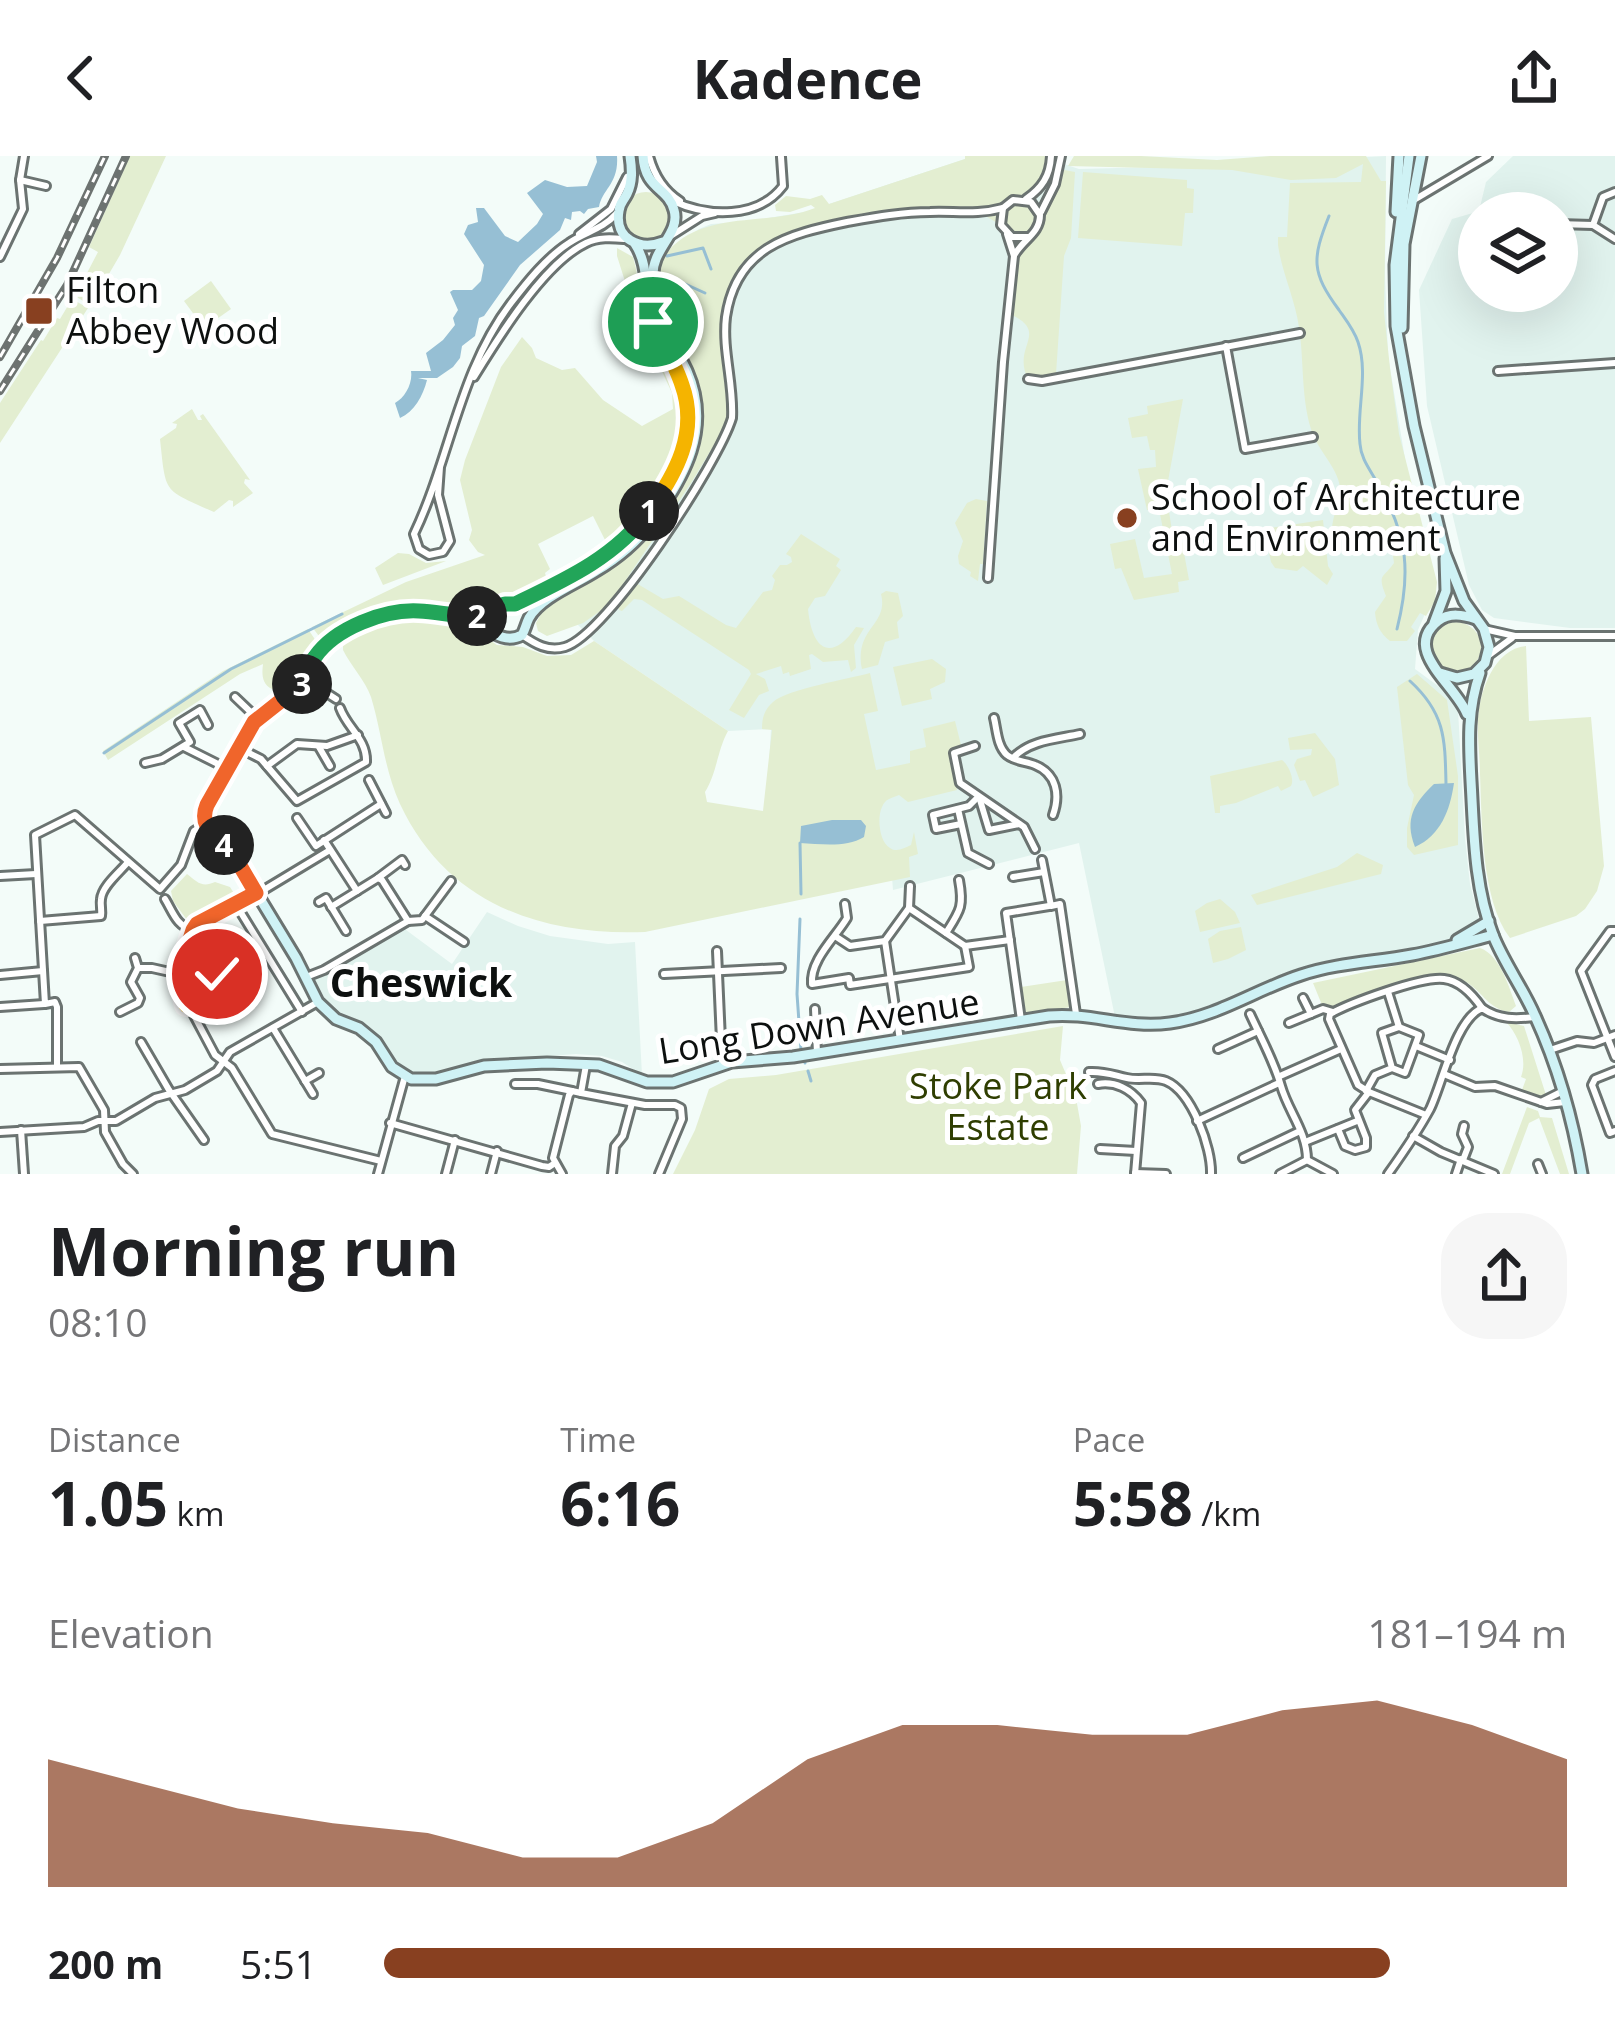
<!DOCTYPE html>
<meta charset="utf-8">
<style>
:root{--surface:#fff;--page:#f6f6f6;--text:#202124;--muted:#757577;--accent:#884020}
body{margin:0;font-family:"Open Sans",sans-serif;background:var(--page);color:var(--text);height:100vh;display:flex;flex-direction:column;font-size:45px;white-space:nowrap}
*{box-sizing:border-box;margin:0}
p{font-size:39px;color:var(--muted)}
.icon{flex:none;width:66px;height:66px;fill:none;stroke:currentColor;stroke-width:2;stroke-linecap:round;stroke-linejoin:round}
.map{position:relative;height:1018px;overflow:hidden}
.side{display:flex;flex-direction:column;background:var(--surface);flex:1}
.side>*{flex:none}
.controls{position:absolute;left:1458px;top:36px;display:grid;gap:24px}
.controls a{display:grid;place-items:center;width:120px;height:120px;border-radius:50%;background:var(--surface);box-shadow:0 12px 48px #0002;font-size:60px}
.pin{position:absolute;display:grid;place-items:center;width:102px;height:102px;color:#fff;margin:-51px;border:6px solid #fff;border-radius:50%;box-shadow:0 3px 12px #0007}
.km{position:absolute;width:60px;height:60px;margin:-30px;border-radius:50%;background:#222;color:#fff;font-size:33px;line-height:60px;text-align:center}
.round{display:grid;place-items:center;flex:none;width:126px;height:126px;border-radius:48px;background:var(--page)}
.head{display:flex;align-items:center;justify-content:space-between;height:204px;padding:0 48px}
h1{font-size:66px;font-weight:700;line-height:90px}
.metrics{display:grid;grid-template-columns:repeat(3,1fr);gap:18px;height:204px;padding:12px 48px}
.metrics div{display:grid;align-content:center}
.metrics b{font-size:60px;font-weight:700}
.metrics small{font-size:33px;font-weight:400}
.metrics p{font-size:33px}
.chart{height:336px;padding:24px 48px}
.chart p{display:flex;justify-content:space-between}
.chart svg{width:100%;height:216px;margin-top:12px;fill:var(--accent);opacity:.7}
ul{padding:0 48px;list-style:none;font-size:39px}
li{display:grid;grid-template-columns:192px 144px 1fr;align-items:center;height:90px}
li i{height:30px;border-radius:15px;background:var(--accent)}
header{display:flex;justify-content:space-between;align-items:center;height:156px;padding:0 48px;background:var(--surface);font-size:54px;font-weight:700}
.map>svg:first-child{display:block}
</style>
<header><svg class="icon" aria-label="back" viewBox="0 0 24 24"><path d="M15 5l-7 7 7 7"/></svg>Kadence<svg class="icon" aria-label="share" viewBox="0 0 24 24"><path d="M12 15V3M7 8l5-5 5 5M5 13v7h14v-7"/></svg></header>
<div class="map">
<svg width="1615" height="1018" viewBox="0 0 1615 1018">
<rect width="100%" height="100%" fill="#f3fcf9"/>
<g fill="#e1f3ee" fill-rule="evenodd">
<path d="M974,0L1038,6L1055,5L1079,13L1195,10L1386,0L1385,120L1388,200L1410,333L1434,437L1418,474L1415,513L1449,538L1458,554L1465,682L1470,728L1481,771L1430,795L1340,809L1194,862L1116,866L1079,687L893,734L892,721L769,609L771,573L728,575L594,485L570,461L643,392L705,294L701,241L662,147L659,109L668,95L699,73L711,68L743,66L805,56Z"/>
<path d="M1513,0H1615V472H1570L1494,462L1482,454L1469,429L1427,250L1419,134L1452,63L1473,57L1480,51L1486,26ZM1479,57H1557V135H1479Z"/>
<path d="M487,756L518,770L550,780L608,788L635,786L642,919L622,906L602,900L576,898L473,906L439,919L413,918L399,913L386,888L358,869L340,864L326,852L312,825L402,771L452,808Z"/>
</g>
<g fill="#e3eed1">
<path d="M130,0H166L120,99L92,147L88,148L75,140L98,96L89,91Z"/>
<path d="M965,0H1046V9L1050,10L1046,22L1026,43L1040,57L1059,13L1075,16L1071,82L1064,100L1056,218L1058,222L1028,223C1011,189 1052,177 1008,157L1014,100L1001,69L982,58H895L804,75L745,106L732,127L720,164L728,256L725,271L691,327L609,449L583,467L547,480L538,475L536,467L541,458L539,455C572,432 611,417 639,388C670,355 705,307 704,259C702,215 633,133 668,95C706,53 767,71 815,52L811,49L790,56L776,55L775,49L786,40L810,43L822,39L829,48L965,3Z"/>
<path d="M1074,0H1141L1217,4L1270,0H1366L1381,25H1386L1384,156L1390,212L1399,278L1437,426L1435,445L1426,460L1420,457L1411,471L1415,475L1407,485H1390C1380,477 1376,469 1375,456L1386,440C1377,417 1383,423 1394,407C1390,362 1365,371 1332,377C1331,360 1341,347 1340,331C1337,310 1317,294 1311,273C1301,241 1304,204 1299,171C1295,143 1282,117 1278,89V81H1287L1290,27L1361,26L1363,8L1336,22L1291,24L1232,14L1068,10Z"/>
<path d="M1083,16L1187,24V32L1194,33L1193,57H1185L1182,90L1078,82Z"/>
<circle cx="646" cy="60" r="24"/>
<path d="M617,92L633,101C640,126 641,150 649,174C657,195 670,213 676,234C693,293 650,352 607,388L593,360L538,388L550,413L545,417L547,424L522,437L496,441L483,452L477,453C408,452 382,434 322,484L312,471L406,426L485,399L478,396L469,384L472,374L460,324L465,304L501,211L522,181L532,192L536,202L562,214L575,212L603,244L642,270L673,253L672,237L635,157L617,100Z"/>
<path d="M211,125L231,153L204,172L184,145Z"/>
<path d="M72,143L88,152L0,287V247L41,184L43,185L57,162L60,163Z"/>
<path d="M1183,243L1166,336L1174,388L1194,385L1200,394L1184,397L1189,424L1178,426L1179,436L1134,444L1121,412L1115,413L1110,388L1135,383L1144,422L1172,418L1159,353L1147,354L1138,313L1156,311L1155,294H1150L1147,280L1132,282L1128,262L1148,258L1147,250Z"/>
<path d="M192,253L198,264H202L200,260L203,258L250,324L245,323L244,327L253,337L233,351V345L229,344L214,356C163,333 166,339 160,283L176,272L177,268L172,267Z"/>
<path d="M976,343L987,345L983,408H980L978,425L970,420L971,416L959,408L958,400L963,385L955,367L967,347Z"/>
<path d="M1323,364L1328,410L1333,418L1327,429L1303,410L1297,415L1275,412L1271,406L1264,373Z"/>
<path d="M801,378L840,403L836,410L841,414L825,440L815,442L808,453C812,494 831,507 856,471L864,472L854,489L856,512L851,516L848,504L823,506L812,498L809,499L811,513L790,520L789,516L783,518L781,510L756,518L765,523L769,535L759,539L744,562L729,554L751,518L749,514L642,444L634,443L622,455L619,454L618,450L636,427L663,443L679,440L726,469L736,472L763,436L772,434L775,424L772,420L780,409H787L792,406L791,401L786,398Z"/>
<path d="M398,397L409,398L426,407L446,405L383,429L375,412Z"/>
<path d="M886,435L898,437L903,460L897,466L899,482L885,486L878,509L862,513C854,471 889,470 881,438Z"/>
<path d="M406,465L469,470L497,489L523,491L547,500L571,499L594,485L728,575C717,595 717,617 705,636L707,646L763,655L772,574L762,573C762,562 764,554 773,546C788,533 848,523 870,517L878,555L864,558L876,614L910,607V595L926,591L923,573L955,565L961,589L955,591L950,598L957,634L908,646L899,639C890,643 886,642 882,651C877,661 879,686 890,692C897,697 904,692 911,689L914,676L918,698L909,701L910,721L645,776C541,780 447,748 400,648C384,613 382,577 371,541C365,524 351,510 343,494V489L366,475Z"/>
<circle cx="1456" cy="491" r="25"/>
<path d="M308,473L318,488C317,489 307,502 305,503C299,516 293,542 272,533C261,528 262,516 263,508L240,518L108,604L103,595L223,515Z"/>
<path d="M1526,490L1529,565L1591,561L1604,710L1597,735L1585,753L1576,760L1510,782C1481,744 1482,665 1480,618C1480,600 1477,581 1478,562C1480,535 1494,493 1526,490Z"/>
<path d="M932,503L946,513L945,526L930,533L932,543L902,550L893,511Z"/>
<path d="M1417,518L1447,544L1458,620V689L1414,699L1407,691V672L1414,639L1408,629L1397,531Z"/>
<path d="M1315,577L1335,603L1339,629L1313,641L1305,624L1300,625L1294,609L1297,603L1311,599L1312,593L1290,594L1288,582Z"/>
<path d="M1282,604C1288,608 1295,623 1291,630L1281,635L1278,630L1236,647L1220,650V657H1215L1210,620Z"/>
<path d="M1357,697L1383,709L1381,718L1257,749L1251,739L1337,711Z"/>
<path d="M187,718C197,726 202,732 215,726L230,731L237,742L190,768L173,745L171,735Z"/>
<path d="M1220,743L1235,756L1240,767L1200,776L1195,755L1207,747Z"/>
<path d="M1241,771L1246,794L1228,803L1213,807L1208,783L1220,775Z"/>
<path d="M1480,792C1500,799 1509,831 1516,850L1509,856C1487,853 1481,832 1462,824C1429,810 1365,840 1332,853L1322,849L1313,827Z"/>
<path d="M1067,824L1071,851L1026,858L1021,831Z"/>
<path d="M1506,866L1524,870L1546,939L1537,940L1522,934L1526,923L1521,921C1528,903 1518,878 1506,866Z"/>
<path d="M1063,870L1060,904L1076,942L1081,970L1077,1018H673L695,974L709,933L729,923L776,919Z"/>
<path d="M1527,951L1538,955L1540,961L1552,962L1569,1018H1560L1539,962L1529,967L1510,1018H1502Z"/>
</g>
<g fill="#96bfd4">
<path d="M596,0H617C619,28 602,33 599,51L588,53L584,58L580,55L572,56L571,64L565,62L560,74L520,109L484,160L479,162L475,180L462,190L460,202L453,211L437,222H418L427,224C423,240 414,256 400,262L395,247C405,242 413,227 411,215H431L426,197L443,184L455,169L453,162L458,154L450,136L453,134H472L481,125L484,109L464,78L468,69L478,66L476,52H484L505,80L518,86L537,68L543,58L527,37L545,24L567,31L587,30L597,6Z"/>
<path d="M1454,627C1450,654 1441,679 1415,691C1404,663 1414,647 1434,628Z"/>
<path d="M832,664H861L866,670L864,681C846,692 821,688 800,687L801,670Z"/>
</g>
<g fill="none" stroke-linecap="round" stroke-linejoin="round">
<g stroke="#96bfd4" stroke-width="3">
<path d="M1329,60C1312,103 1311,116 1339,154C1346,164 1354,174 1358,186C1369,218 1356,255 1360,288C1361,304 1372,316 1379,330C1408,380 1411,418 1397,473"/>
<path d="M667,100L703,92L711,113"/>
<path d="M683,127L705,137"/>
<path d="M1410,525C1445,557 1445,582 1446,628"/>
<path d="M104,597L231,513L342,458"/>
<path d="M800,687L801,738"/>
<path d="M242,703L243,702"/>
<path d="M800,763L797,838L801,894"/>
<path d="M805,906V907"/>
<path d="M808,915L811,925"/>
</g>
<g stroke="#6b7371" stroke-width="12">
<g id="street">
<path d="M649,0C654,19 663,34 680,45"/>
<path d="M20,24L46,30"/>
<path d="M1026,43C1042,32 1050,20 1051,0"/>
<path d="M1414,44L1488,0"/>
<path d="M673,45C708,61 758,63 783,30L781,1"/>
<path d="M1041,56L1055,28L1061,0"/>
<path d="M1557,68L1593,69L1615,83"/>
<path d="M1593,69L1603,41L1615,36"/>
<path d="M579,78L611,53L627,21"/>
<path d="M669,81L702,60L715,57"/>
<path d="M1015,98C1024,83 1040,77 1040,59L1031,46L1013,44L1003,52L1001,69L1012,81H1028"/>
<path d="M0,101L23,53L20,24L24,0"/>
<path d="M1226,190L1245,293L1313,281"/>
<path d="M1498,215L1615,207"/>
<path d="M474,221C498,182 544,107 586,87C598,81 612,82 624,83"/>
<path d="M1028,223L1042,225L1300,177"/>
<path d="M440,311L438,339L450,385L443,396L429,399L419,393L414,378C450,303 459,215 511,147C527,126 547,101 569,87C585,76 603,73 616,58"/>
<path d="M988,422L1003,206L1014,100L1007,78"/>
<path d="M1484,473L1515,480H1615"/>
<path d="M522,479C535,488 548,496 565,491C607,479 719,306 732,262C734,228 722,194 726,161C736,91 789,78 847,66C875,61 902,56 930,56C955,55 978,59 1003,52"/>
<path d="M1489,499L1512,482"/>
<path d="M322,534L336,543"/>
<path d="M235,541L257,562"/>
<path d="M994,562C997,574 997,590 1007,599C1016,606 1026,605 1035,609C1057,618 1060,639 1053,659"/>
<path d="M975,590L954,597L960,627L1024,671L1035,693"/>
<path d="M184,591L224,611"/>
<path d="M319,591L330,610"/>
<path d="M239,592L261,603L297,645L366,606C367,583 347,572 340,552"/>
<path d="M1013,602C1030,584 1057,583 1080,578"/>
<path d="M145,607L162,603L190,586L179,567L200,554L208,569"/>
<path d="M267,610L297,588L327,590L358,579"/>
<path d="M369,624L386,657"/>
<path d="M980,644L989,674L1019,668"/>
<path d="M958,653L968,697L989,708"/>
<path d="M297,662L316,690L381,648"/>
<path d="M961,668L936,673L933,659L969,650L978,641"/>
<path d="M324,684L357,735L378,722L382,724L408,765"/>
<path d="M330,694L262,735L197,768L187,789L178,820L180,833L215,899L232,912L272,978L381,1005"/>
<path d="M1042,704L1051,750L1060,748L1076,858"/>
<path d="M0,720L36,718"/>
<path d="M1013,721L1044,716"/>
<path d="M378,722L402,704L405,709"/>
<path d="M165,743C173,756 177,771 193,774"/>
<path d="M319,746L326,742L346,775"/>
<path d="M235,747L302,856"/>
<path d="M845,748L847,762C835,782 810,804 812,828L849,822L850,829L969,811L965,790"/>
<path d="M331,751L357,735"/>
<path d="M909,752L965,790L1010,784"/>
<path d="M425,760L464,786"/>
<path d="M40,765L101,760C102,754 100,749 101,743C102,730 120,716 128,706"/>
<path d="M1615,775H1610L1581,815L1615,901"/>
<path d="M946,777C960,755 964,751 959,724"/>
<path d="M835,780L850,790L885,785L909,752L910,730"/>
<path d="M885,785L900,884"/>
<path d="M717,795L722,907"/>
<path d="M138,812H152L179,818"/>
<path d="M664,818L781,812"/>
<path d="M0,819L43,815"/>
<path d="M217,819L221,828L231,836"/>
<path d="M306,821L324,814L408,765L422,764L451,725"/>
<path d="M1388,836L1399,871"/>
<path d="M1303,842L1311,858"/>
<path d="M186,849L221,828"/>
<path d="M0,851L44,848"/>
<path d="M815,853L817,897"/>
<path d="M120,856L138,847L140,842L131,826L138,812L135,802"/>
<path d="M1250,858C1261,882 1274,905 1281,930C1288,955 1307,976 1307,1004L1333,1018"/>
<path d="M1021,864L1006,757L1049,750"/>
<path d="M1289,867L1323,853L1333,856"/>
<path d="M273,872L313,938"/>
<path d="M141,886L169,934L204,984"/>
<path d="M1416,890L1450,904"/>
<path d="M1218,893L1258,875"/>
<path d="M1550,894L1577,885L1594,887L1615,879"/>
<path d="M586,909L581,937L645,949H675L681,952L682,963L659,1018"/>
<path d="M57,911V851L55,846L45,848L35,679L75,659L160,733L181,709L194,675L205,668"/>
<path d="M0,913L79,911L104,954L105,976L123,1008L133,1018"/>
<path d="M1615,915L1595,923L1592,929L1610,977L1615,975"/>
<path d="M1089,916C1104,915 1113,919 1127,922C1140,925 1154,920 1166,925C1192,936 1212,992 1211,1018"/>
<path d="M1444,918L1475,931L1495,930L1547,948L1565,946"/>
<path d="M1280,920L1341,893"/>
<path d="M305,925L319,917"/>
<path d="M515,928H538L572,935"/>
<path d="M1098,928C1115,925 1131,933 1141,947L1135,1018"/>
<path d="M1366,935L1375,919L1392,912L1405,917L1419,879L1399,871L1382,877L1392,912"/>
<path d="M1541,946L1563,935"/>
<path d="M1426,959L1369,936L1358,929L1329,863L1330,858C1350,847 1422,820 1444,823C1461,825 1473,839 1482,852"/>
<path d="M1197,965L1279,927"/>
<path d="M390,967L542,1010L549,1011L555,1007"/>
<path d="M1338,973L1345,990L1355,994L1366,991V982L1355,954L1369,936"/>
<path d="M21,974L24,1018"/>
<path d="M0,976L84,971L98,965H116L155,942L185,934L217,915L230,896L318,846"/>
<path d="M1413,980L1441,996L1494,1018"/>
<path d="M1305,986L1357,965"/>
<path d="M1100,993L1136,995"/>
<path d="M1243,1002L1300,975"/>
<path d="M1463,1004L1468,991L1462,978L1464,970"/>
<path d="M1538,1008L1542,1018"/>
<path d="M1135,1017L1166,1018"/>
<path d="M378,1018L405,920"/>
<path d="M446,1018L455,984"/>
<path d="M491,1018L497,995"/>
<path d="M562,1018L553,1002L569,939L572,935L581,937"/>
<path d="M612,1018L615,990L623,980L632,947"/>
<path d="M1280,1018L1307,1004"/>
<path d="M1388,1018C1403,997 1418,975 1430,953C1443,926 1455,864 1482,852C1499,864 1516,863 1536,861"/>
<path d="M1456,1018L1461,1003"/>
</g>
</g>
<g stroke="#6b7371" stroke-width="15">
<g id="secondary">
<path d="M630,0C632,13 633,26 627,38C623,46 620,46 619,55C614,83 640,95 663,86"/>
<path d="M1409,0L1395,109L1396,170L1414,270L1445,397L1464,445L1484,473L1489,491L1485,507L1474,518L1457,522L1440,517"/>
<path d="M1396,56L1399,0"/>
<path d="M635,88C650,110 644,142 654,168C663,193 681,217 686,244C697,303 651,368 604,400C577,419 545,434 515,448C499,447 488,459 472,460C443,462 417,452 388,458C362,463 333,479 316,499C308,509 308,522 299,532C287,546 267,551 255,565C235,588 218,628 204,655L207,672L239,708L296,802L318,846L336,863L359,872L376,886L392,911L411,923H436L484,910L547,907L599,909L647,926H673L732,906L793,901L1049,860C1091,856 1127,873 1170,867C1217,861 1257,833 1301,819C1337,807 1374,806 1412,799C1439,794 1466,786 1493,779"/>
<path d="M1402,172L1404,88L1421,0"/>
<path d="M467,462C486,470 502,490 522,479C525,474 526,468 529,462C541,441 576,428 596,415C618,402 636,387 651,367C685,321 712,272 687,215C672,184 655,157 653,121C651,93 681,78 674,54C668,31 645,34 643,0"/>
<path d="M1434,467L1446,435L1445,402"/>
<path d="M1480,517C1467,554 1469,587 1471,625C1474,676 1474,730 1493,779C1504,807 1523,832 1535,860C1558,910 1573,964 1582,1018"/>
<path d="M1467,558C1456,529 1401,494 1438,465C1450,456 1463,459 1476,463"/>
<path d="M1457,784L1489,765"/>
</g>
</g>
<use href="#street" stroke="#fff" stroke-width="6"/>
<use href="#secondary" stroke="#cff2f5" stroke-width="9"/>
<g stroke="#6d7371" stroke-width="8">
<g id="rail">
<path d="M0,201L57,102L105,0"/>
<path d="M0,235L67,129L126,0"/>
</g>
</g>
<use href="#rail" stroke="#fff" stroke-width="3" stroke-dasharray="9" stroke-linecap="butt"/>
</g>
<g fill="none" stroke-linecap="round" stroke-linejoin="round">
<g stroke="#fff" stroke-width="24">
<path id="split-1" d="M649,355C676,318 699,276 682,229C675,207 662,187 653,166"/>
</g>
<g stroke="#fff" stroke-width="24">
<path id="split-2" d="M477,460L505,448H515C565,424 616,401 649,355"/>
</g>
<g stroke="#fff" stroke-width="24">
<path id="split-3" d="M302,528C306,519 309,508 315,501C335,472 385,453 419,455C439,456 458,461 477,460"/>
</g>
<g stroke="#fff" stroke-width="24">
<path id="split-4" d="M224,689C212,677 199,668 207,649L254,566L302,528"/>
</g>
<g stroke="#fff" stroke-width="24">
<path id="split-5" d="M185,845L178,820L193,774L197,768L256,737L239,708L224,689"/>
</g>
<g stroke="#fff" stroke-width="24">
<path id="split-6" d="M185,845L186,849L221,828L217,818"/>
</g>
<use href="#split-1" stroke="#f5b400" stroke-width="15"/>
<use href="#split-2" stroke="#22a559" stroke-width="15"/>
<use href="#split-3" stroke="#22a559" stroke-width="15"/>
<use href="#split-4" stroke="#f0652b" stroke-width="15"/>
<use href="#split-5" stroke="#f0652b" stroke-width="15"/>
<use href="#split-6" stroke="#f5b400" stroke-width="15"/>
</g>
<g fill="#884020" stroke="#fff" stroke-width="4.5">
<rect x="24" y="140" width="30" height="30" rx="6"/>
<circle cx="1127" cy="362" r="12"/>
</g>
<g text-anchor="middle" stroke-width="10" stroke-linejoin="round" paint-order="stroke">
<g font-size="36" fill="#0d100f" stroke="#fff" text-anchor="start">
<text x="66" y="147">Filton<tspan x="66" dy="41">Abbey Wood</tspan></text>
<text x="1151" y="354">School of Architecture<tspan x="1151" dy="41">and Environment</tspan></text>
</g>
<g font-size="36" fill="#0d100f" stroke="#fff">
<text transform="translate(819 870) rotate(-9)" y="13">Long Down Avenue</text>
</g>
<g font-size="36" fill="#2f3e01" stroke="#fff">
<text x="998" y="943">Stoke Park<tspan x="998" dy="41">Estate</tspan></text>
</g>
<g font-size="39" font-weight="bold" fill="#0d100f" stroke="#fff">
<text x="421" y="841">Cheswick</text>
</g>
</g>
</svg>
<div class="controls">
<a><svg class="icon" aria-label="layers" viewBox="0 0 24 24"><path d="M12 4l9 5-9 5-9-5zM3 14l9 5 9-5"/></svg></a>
</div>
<div class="pin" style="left:653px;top:166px;background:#1e9e55"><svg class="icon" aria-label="arrive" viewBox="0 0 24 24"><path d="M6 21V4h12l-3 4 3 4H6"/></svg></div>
<div class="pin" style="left:217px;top:818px;background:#d93025"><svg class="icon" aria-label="check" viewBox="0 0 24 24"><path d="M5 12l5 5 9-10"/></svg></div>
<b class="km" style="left:649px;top:355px">1</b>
<b class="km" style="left:477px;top:460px">2</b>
<b class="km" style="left:302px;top:528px">3</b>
<b class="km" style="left:224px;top:689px">4</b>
</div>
<section class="side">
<div class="head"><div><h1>Morning run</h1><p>08:10</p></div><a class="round"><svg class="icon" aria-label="share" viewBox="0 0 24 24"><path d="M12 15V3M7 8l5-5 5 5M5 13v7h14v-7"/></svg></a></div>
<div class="metrics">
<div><p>Distance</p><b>1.05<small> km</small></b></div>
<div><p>Time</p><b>6:16</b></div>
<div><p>Pace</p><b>5:58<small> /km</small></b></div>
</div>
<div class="chart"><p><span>Elevation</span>181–194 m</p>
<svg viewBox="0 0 160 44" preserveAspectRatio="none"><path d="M0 44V18L10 23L20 28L30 31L40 33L50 38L60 38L70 31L80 18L90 11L100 11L110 13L120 13L130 8L140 6L150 11L160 18V44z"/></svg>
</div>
<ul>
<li><b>200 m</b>5:51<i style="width:85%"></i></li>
</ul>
</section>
